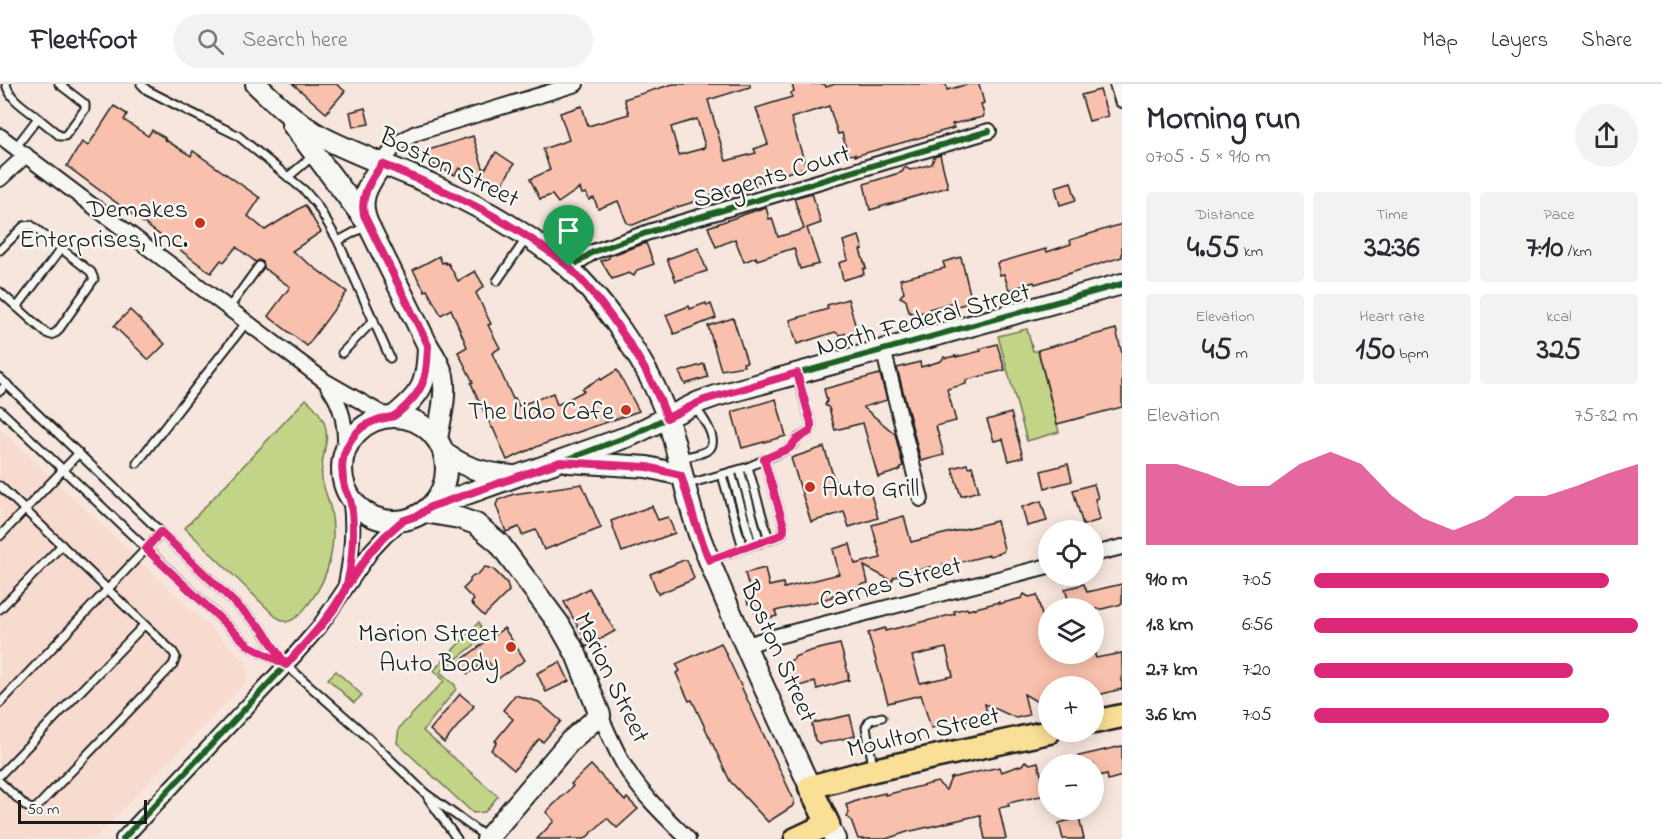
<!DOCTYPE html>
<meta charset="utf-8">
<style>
:root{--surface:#fff;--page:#f2f2f3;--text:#2b2b33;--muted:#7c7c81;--line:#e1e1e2;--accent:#db2777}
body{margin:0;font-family:"Indie Flower",sans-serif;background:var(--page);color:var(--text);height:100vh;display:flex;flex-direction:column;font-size:22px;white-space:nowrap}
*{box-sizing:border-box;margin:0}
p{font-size:20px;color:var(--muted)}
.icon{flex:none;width:33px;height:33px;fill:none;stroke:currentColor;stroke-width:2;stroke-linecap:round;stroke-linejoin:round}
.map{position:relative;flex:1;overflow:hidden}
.side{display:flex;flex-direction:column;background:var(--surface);width:540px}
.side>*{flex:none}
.controls{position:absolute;left:1038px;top:436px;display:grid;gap:12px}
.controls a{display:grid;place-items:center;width:66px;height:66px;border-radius:50%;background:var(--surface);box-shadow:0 3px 15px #0003;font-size:30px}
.scale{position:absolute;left:18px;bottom:15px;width:129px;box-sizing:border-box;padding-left:6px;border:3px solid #1c1c1c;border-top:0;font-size:16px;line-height:21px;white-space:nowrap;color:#1c1c1c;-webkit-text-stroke:4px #f6f6f2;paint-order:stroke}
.pin{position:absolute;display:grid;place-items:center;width:51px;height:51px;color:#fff;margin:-62px -26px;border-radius:50% 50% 50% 0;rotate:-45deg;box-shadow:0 0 6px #0007}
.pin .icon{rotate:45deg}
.round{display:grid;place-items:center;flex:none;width:63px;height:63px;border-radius:32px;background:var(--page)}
.headline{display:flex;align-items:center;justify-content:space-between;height:102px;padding:0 24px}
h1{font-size:33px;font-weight:700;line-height:45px}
.metrics{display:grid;grid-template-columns:repeat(3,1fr);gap:9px;height:102px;padding:6px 24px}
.metrics div{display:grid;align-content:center;border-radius:6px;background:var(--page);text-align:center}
.metrics b{font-size:30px;font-weight:700}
.metrics small{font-size:16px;font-weight:400}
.metrics p{font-size:16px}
.chart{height:168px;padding:12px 24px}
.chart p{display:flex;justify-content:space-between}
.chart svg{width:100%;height:108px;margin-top:6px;fill:var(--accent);opacity:.7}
ul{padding:0 24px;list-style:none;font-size:20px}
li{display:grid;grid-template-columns:96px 72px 1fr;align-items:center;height:45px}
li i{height:15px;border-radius:8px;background:var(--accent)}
header{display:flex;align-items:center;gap:36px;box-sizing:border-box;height:84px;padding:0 30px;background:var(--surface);border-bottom:2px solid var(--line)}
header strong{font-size:28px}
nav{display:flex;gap:33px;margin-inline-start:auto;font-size:21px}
.search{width:420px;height:54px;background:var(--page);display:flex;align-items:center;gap:15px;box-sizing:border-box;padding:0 21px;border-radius:33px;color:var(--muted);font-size:22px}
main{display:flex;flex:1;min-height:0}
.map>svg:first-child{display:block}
</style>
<header>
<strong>Fleetfoot</strong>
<div class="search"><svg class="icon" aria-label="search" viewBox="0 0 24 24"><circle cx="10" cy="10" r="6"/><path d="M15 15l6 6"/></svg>Search here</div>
<nav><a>Map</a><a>Layers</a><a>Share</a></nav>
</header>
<main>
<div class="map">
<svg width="1122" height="755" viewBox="0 0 1122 755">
<rect width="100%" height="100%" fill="#f7e6dd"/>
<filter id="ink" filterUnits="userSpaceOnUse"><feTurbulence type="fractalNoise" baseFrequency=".0167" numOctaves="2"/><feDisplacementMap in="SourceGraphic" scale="12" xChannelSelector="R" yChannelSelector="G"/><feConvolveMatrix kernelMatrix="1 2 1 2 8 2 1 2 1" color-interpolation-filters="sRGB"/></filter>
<g filter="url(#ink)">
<path fill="#f8dbcf" d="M0,344L246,578L248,584V596L94,755H0Z"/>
<g fill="#c2d488" stroke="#6f7852" stroke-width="1.5">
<path d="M1027,245L1033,267H1038L1059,348L1027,357L998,252Z"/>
<path d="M306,315C319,326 329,341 326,359C324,371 320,383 322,395C324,406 329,416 331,427C337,459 330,492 310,518C303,527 297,536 286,538L276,533L185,444Z"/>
<path d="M479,538L484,551L483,554L440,588L455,601L456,605L423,647L498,712L485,728L473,729L397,659L399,644L444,597L434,586Z"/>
<path d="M336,587L362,611L354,619L328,595Z"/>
</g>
<g fill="#f9c1ad" stroke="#1c1c1c" stroke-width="1.5" fill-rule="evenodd">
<path d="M293,0H336L345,7L326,29Z"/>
<path d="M673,0H750V3L708,16L726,77L756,69L754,65L768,60L756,24L792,13L791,9L794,8L792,0H825L826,3L835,0H946L947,6L968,0H979L984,19L981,20L984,31L983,33L952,40L954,44L855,72V70L848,71L842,49L838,50L829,22L791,34L806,83L671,125L633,141L627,139L618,117L598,125L594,114L589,116L586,109L582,110L580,104L558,119L552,111L540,115L530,95L550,86L543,65L569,56L560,29L582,22L588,42L629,30L624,15ZM697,35L705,62L704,64L679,71L671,43Z"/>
<path d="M1100,6L1108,32L1089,37L1081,11Z"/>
<path d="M114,22L127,30L124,36L148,52L152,46L165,54L164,55L191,72L193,67L260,114L248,132L265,146L305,121L321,148L292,167L347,208L307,262L268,232L290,203L264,184L263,178L259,176L256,178L236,163L224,178L221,176L211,189L67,82L82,58L88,62Z"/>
<path d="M365,24L369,40L353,43L350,28Z"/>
<path d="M473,52L484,87L496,68L514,80L500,104L490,98L459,84L455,91L413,71Z"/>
<path d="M940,71L948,103L870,126L864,100L902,88L905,83L910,86L932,80L934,73Z"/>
<path d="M1071,98L1076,116L1060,121L1055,103Z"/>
<path d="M812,109L821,139L807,144L819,180L800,185L794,164L757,176L756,173L744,178L735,155L716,163L708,143L766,123L769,135L772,134L778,153L804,145L794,114Z"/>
<path d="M1122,140V173L1035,200L1034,198L1009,206L1004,190L1000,191L997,179L1046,165L1047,168L1071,160L1070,156Z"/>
<path d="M859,152L863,165L860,166L866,184L863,185L864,190L843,196L839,179L848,176L843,157Z"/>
<path d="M646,159L654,180L637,186L634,192L629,189L612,195L601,177L609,174V172Z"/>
<path d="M698,164L707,187L676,197L667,175Z"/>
<path d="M439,172L442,179L445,178L446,180L448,179L458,197L475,187L484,202L476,209L491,240L488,241L500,264L492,269L513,315L515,314L519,322L553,309L557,321L584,307L582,305L600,294L601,296L617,286L639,327L541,361L507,376L493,344H492L484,328L471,299L473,298L458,268L467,263L451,225L441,231L427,206L425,207L413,186Z"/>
<path d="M961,173L972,218L954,223L953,218L929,225V227L914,230L909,228L906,216L900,213L904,208L900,195L945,184L943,178Z"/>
<path d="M848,215L856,244L855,245V247L840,251L835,248L797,260L790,236L828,225L827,221Z"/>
<path d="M706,219L707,222L711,220L716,234L674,250L666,231L689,222L690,225Z"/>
<path d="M130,226L165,260L149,276L114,242Z"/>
<path d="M733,234L747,278L743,279L744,282L721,286L708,242Z"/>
<path d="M1116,245L1122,270V323L1057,340L1038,266Z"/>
<path d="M997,260L1005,286L966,296V300L947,305L956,337L936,342L944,371L921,377L897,284L920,278L921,283L941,277L944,273L946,274L956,272V273L981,267L980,265Z"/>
<path d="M704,280L708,293L685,300L679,288Z"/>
<path d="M880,290L887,316L863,323L895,350L903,382L901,383V385L898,387L878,393L863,339L835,346L829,324L825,321L827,317L824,305Z"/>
<path d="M776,315L786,352L742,364L732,328Z"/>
<path d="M1011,329L1023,373L1009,377L1003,355L994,357L987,336Z"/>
<path d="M824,363L839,410L868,401L878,434L849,443L844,428L811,438L791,374Z"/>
<path d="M967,380L968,383L972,382L979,407L961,412L952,384Z"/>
<path d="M1068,380L1072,397L1045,404L1041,387Z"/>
<path d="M582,400L601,444L544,466L536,446L522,451L519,443L506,448L496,421L498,416L514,410Z"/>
<path d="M1094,400L1098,414L1095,415L1100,436L1083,441L1073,406Z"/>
<path d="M1041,417L1047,437L1027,442L1022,423Z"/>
<path d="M652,422L658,436L668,433L675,449L622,468L611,437Z"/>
<path d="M904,432L911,458L997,437L1004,465L1003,468L990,472L989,471L953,480H943L944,484L931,487L930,483L894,493L892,497L864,482L868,499L860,501L861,504L832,511V513L814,518L775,527L777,532L757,537L753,519L748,520L745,507H750L745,489L765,484L769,502L783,499L784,504L839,490L833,465L850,460L855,480L881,474L872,441Z"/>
<path d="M684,476H687L694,494L692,496L658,510L650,490Z"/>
<path d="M485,483L493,485L507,499L509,507L484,532L471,519L474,516L463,505L470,498V495L474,491H477Z"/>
<path d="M1084,500L1087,508L1122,500V520L1102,525H1071L1065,505Z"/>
<path d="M589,504L615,547L586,563L582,557L584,553L564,518Z"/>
<path d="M1024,510L1029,513L1037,511L1048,557V570H1068L1069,576L1095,570L1096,574L1122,569V605L1094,612V603H1048V624L1024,610L1029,631L1016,634L985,620L988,634L971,638L968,636L955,640L931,644L921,611L888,619L868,549L885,544V547L955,530L954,527L967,524L968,526L999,518V520L1022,514ZM946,564L953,592L920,599L912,572Z"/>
<path d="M504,544L525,576L499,594L487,576L468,590L459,578Z"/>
<path d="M721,559L794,716L793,722L768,738L730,697L692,616L689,617L676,589L680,587L676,580Z"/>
<path d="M840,560L849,592H848L849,596L817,605L815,597L794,604L785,579L794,575V573L810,567Z"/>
<path d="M560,578L569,597L546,608L537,589Z"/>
<path d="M460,610L474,622L444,659L430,646Z"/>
<path d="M515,611L539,618L561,637L543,658L539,655L514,686L491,666L497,658L495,657L513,635L503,626Z"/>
<path d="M850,631L855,652L820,660L815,656L812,641L813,639Z"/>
<path d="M1122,662V692L1108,696L1107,690L1094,693V681H1067L1066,675Z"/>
<path d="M1025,677L1030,680L1038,678L1046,711L1008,719L1009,722L999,724L1006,755H985L980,731L907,748L886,755H858L851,736L847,733L849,729L846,721L864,714L885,709V711L937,698L946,706L951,694L999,683L1001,688L1022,681Z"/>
<path d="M591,681L625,717L627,714L638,725L617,744L607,734L585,755H537L554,737L546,728L573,702L571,700Z"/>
<path d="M1079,734L1084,755H1063L1059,739Z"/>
</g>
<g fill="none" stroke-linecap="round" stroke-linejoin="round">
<g stroke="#1c1c1c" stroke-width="11">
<g id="lane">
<path d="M6,0C10,16 26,24 38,34"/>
<path d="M141,0L147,6L190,28L237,51L305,107L317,121L338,157L366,142"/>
<path d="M15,64L38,34L60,52H65L85,25V20L59,0"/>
<path d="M288,93L314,71"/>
<path d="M338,157L390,274"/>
<path d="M0,166L24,142L31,141L91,188L94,195L57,248L51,251L46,249L0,208"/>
<path d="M497,197L526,155"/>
<path d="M17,223L61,165"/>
<path d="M228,225L259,182"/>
<path d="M342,269L374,236"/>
<path d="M0,294L262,545L284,579"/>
<path d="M0,307L7,300"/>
<path d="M0,326L248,561L286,581L361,647L425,709L486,753"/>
<path d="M680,374C688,372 701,371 708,366C721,357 701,331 695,323"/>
<path d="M137,379L246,239"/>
<path d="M748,383L769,456"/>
<path d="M740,386L760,459"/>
<path d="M731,388L752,461"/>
<path d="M722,391L743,464"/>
<path d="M685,401L748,383L786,366L792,362L798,354L809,348L811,345V339L797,291"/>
<path d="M0,402L173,568L176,573L173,581L37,723L32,725L27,723L0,698"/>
<path d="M0,452L79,369"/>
<path d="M712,475L779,452L783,449L784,442L764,375"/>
<path d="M0,525L62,461"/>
<path d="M0,619L161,449"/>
<path d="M873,682L866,643L870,636L882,633"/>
<path d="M0,691L144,541"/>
<path d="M428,714L457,755"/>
</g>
</g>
<g stroke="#1c1c1c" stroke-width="18">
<g id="street">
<path d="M1117,0L1122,16"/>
<path d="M0,52L325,297L388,333"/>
<path d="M382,80L396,60L416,49L576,0"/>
<path d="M0,95L26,71"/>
<path d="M569,184L593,168L649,148L989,47"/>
<path d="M883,265L921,415"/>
<path d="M328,302C343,322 346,343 345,368"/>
<path d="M1094,470L1122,463"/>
<path d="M346,500C352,471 355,443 350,413"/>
<path d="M745,562L762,556L1048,482"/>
<path d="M600,631C609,650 617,671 629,689C645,714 668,735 688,755"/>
<path d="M123,755L286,581L319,543L371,467L385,452L402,437"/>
</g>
</g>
<g stroke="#1c1c1c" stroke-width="24">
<g id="secondary">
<path d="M256,0C276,20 297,39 322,53C357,71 395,84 431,100C475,120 519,144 557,174C599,207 650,282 667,333C680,373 686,416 701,456C734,540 772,621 810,703"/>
<path d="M292,40L365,136"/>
<path d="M382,80C368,101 357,115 368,140L428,262C434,271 440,281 443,292C447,312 440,336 437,355"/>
<circle cx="394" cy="385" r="52"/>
<path d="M393,333C423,309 427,299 428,262"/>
<path d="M444,369C467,385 484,389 512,392"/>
<path d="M569,378L647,383L681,391"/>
<path d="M430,423L632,351L699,318L716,312L1122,200"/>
<path d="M424,428L459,434L476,440L499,459L559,540L576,570L600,631L570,657L487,755"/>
<path d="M828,740L835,755"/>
</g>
</g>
<g stroke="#1c1c1c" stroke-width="27">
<g id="primary">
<path d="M1094,638L1122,632"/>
<path d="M796,755L828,740L810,703L874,686L1049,648"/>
</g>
</g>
<use href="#lane" stroke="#f6f6f2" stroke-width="7"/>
<use href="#street" stroke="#f6f6f2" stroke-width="14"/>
<use href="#secondary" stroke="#f6f6f2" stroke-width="20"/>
<use href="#primary" stroke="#fadf96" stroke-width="22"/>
<g stroke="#f6f6f2" stroke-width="10">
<g id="cycleway">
<path d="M569,184L593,168L649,148L989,47"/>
<path d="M514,392L555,380L632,351L699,318L716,312L1122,200"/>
<path d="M123,755L286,581L319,543L371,467L385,452L402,437"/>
</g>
</g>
<use href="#cycleway" stroke="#1b5e20" stroke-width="6"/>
</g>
</g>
<g fill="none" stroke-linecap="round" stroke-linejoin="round" filter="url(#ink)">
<g stroke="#fff" stroke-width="12">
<path id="route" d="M569,183C513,137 448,107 382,80C371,96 360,111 364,131L428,261C427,286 427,301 408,320C404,324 399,329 394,332C390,334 382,334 377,336C364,340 353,350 347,363C341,375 341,389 345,403C347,409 350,413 351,420C355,444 353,482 345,506C336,529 303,561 286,581L248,561L146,465L161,448L262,545L286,581C307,557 330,534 345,505L371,467L385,452L402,437L419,431L430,423L560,378L647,383L681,391L695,438L709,476L781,451L784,447V442L764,375L790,364L796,356L809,348L811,345V339L797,289L704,316L667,334C649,283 607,221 569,183"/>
</g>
<use href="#route" stroke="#db2777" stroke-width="8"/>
</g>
<g fill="#c8321e" stroke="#f6f6f2" stroke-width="2">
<circle cx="200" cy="139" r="6"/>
<circle cx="626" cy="326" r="6"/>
<circle cx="810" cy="403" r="6"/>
<circle cx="511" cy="563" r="6"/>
</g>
<g text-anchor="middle" stroke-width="5" stroke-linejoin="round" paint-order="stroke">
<g font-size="26" fill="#1c1c1c" stroke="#f6f6f2">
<text transform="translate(450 82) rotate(26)" y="9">Boston Street</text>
<text transform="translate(771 91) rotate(-17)" y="9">Sargents Court</text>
<text transform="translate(923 234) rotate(-15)" y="9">North Federal Street</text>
<text transform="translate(890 498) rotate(-15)" y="9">Carnes Street</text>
<text transform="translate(780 567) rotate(66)" y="9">Boston Street</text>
<text transform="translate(613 593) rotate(64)" y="9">Marion Street</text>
<text transform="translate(923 647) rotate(-13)" y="9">Moulton Street</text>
</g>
<g font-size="26" fill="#1c1c1c" stroke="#f6f6f2" text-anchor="end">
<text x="188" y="133">Demakes<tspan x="188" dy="30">Enterprises, Inc.</tspan></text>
<text x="614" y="335">The Lido Cafe</text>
<text x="822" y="412" text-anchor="start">Auto Grill</text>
<text x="499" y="557">Marion Street<tspan x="499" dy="30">Auto Body</tspan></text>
</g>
</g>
</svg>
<div class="controls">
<a><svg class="icon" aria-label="locate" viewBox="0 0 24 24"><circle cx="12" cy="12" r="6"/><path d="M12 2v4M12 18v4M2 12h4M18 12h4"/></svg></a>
<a><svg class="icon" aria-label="layers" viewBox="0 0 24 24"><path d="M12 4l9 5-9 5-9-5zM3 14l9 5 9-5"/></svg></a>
<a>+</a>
<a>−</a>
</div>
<div class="scale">50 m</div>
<div class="pin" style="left:569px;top:183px;background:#1e9e55"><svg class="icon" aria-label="arrive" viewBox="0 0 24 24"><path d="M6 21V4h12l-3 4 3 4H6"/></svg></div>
</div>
<section class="side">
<div class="headline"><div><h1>Morning run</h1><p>07:05 · 5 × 910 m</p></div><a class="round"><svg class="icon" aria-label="share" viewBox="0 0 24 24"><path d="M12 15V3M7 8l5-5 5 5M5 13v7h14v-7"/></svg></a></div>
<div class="metrics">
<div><p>Distance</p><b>4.55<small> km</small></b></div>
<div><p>Time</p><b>32:36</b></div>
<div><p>Pace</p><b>7:10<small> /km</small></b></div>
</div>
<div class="metrics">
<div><p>Elevation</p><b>45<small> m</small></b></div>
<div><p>Heart rate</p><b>150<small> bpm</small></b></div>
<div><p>kcal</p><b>325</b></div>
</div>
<div class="chart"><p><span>Elevation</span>75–82 m</p>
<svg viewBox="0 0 160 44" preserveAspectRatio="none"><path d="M0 44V11L10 11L20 15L30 20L40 20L50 11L60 6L70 11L80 24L90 33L100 38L110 33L120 24L130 24L140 20L150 15L160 11V44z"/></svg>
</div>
<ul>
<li><b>910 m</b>7:05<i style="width:91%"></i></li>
<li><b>1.8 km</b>6:56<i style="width:100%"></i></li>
<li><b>2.7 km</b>7:20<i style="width:80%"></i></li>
<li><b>3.6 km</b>7:05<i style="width:91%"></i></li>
</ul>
</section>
</main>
